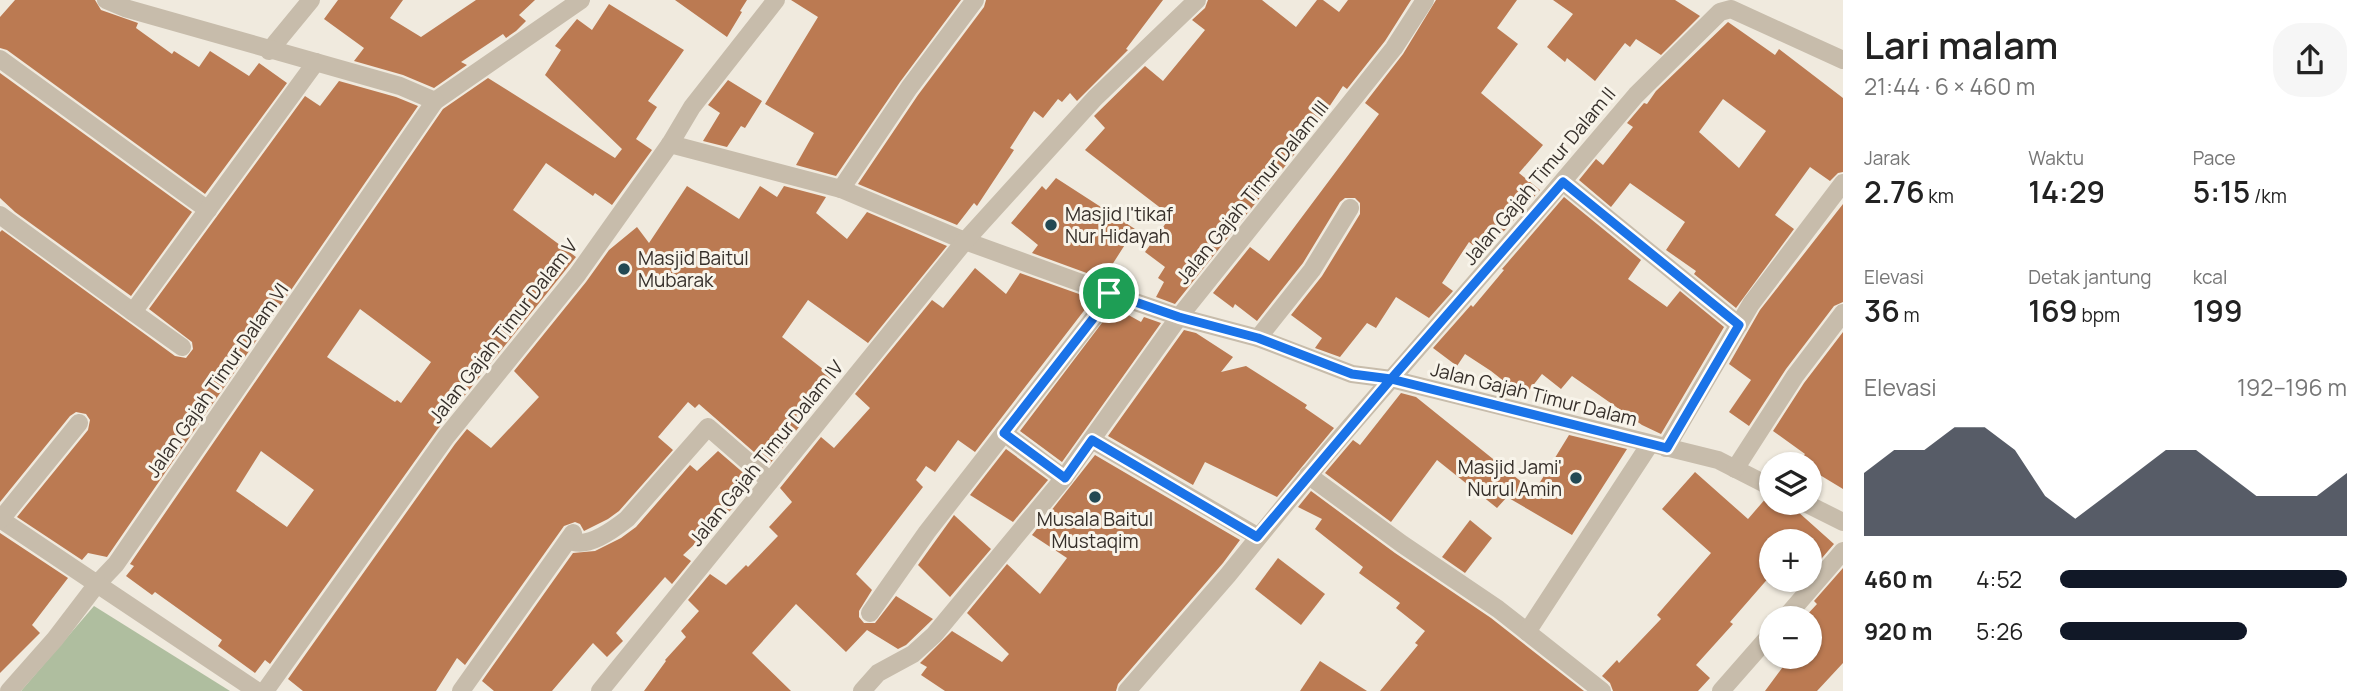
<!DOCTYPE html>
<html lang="id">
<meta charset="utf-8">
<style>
:root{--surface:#fff;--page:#f6f6f6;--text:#222;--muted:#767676;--accent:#111827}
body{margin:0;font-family:Manrope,sans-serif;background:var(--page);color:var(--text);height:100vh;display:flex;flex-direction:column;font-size:26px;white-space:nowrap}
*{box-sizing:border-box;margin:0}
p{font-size:23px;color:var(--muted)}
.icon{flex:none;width:38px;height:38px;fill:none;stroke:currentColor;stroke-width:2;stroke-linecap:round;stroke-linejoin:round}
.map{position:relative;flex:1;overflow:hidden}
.drawer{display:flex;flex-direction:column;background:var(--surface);width:525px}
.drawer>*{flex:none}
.tools{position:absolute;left:1759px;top:452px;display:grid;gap:14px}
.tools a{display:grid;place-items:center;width:63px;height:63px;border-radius:50%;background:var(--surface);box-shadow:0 2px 5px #0004;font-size:35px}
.pin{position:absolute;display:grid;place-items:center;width:60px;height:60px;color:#fff;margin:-30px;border:4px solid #fff;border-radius:50%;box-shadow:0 2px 7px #0007}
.round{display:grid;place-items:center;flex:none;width:74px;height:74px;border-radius:28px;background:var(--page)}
.overview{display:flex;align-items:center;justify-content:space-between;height:119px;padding:0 21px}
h1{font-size:38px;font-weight:600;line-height:52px}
.metrics{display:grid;grid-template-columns:repeat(3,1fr);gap:10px;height:119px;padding:7px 21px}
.metrics div{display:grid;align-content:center}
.metrics b{font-size:30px;font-weight:600}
.metrics small{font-size:19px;font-weight:400}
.metrics p{font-size:19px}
.chart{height:196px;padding:14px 21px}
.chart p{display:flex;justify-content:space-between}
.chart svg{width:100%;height:126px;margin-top:7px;fill:var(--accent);opacity:.7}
ul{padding:0 21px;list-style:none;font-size:23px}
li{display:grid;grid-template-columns:112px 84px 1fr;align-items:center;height:52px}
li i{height:18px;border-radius:9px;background:var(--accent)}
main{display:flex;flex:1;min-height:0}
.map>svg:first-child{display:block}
</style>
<main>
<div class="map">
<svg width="1843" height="691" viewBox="0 0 1843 691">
<rect width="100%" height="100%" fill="#f0eade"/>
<path fill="#afbe9f" d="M94,606L230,691H21Z"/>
<g fill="#bb7a52" fill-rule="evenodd">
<path d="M15,0H95L101,10L138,23L136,28L172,54L174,51L199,67L210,51L249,76L259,63L287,83L205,194L7,50L0,48V17Z"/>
<path d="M338,0H403L390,18L421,37L476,0H535L519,15L526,21L516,31L506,38L503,34L461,62L467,65L434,88L403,75L354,61L364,48L324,19Z"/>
<path d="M675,0H747L740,11L742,12L727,37Z"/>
<path d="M791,0H961L900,82L836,176L796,165L814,133L765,104L818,17Z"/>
<path d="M986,0H1163L1126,49L1128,50L1077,101L1070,93L1062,102L1058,99L1043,118L1034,111L1010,148L1014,150L977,206L974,203L957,225L858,184L918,95L984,7Z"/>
<path d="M1208,0H1262L1296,27L1317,0H1323L1339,12L1348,0H1411L1385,41L1347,89L1343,86L1313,131L1175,304L1156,297L1164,282L1158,278L1165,267L1145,252L1171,216L1085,150L1105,128L1094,116L1145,66L1163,81L1205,30L1192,20L1205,8Z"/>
<path d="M1436,0H1517L1497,28L1518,44L1481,93L1543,145L1519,173L1540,190L1484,254L1469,242L1442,283L1453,291L1429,318L1396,297L1376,328L1367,323L1340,357L1315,348L1322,338L1291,315L1322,276L1360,214V203L1355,198H1345L1340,202L1303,263L1257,321L1235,304L1233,308L1213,293L1250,247L1269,261L1379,114L1365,103L1403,54Z"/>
<path d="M1553,0H1675L1700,16L1661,55L1636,39L1630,47L1625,43L1595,81L1567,58L1565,62L1547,47L1573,14Z"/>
<path d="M609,4L684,50L648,101L657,107L636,139L652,150L612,205L595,193L593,196L546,163L513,210L576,257L437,430L270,664L265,660L255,673L218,646L222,640L155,592L152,595L126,576L134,566L130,564L443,109L488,78L615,158L622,149L545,75L561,50L555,46L577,19L592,30ZM360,309L431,362L401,403L397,400L395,402L327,357ZM261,451L314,490L287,527L236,491Z"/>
<path d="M1728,22L1775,55L1779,49L1843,98V172L1838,173L1830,181L1810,167L1775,215L1794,229L1736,308L1694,274L1696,271L1666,250L1685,222L1630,183L1611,207L1579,180L1596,159L1603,165L1633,127L1627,123L1644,103L1647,104L1656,91ZM1723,99L1766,131L1739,168L1699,132Z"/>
<path d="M0,73L192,212L131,296L15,212L0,198Z"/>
<path d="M728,80L762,101L745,128L741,126L727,147L703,141L720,113L708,105Z"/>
<path d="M339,81L396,97L418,106L107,557L88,553L82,560L17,517L88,430L90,420L86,414L76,412L70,416L0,502V232L2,230L175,356L186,358L193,349L192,342L149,309L305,96L320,106Z"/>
<path d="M1056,178L1135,229L1103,279L1032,253L1038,245L1011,223L1042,186L1046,190Z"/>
<path d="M687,186L739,219L760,186L777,197L784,186L826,197L816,213L847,239L867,212L947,246L868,343L808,300L782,337L833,377L796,416L803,422L769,465L699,404L695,408L688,402L658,437L673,450L619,511L608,519L584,531L580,524L575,522L564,526L465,665L457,658L436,691H303L288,679L455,444L467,429L491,448L539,397L514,371L586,282L609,250L637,227L649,243Z"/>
<path d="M1564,197L1641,260L1628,279L1667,307L1680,291L1724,327L1661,434L1642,425L1572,376L1561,389L1542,374L1524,397L1491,371L1465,354L1457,366L1433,348L1471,305L1473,307L1504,270L1502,269Z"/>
<path d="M1843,204V302L1834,306L1786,369L1749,426L1729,412L1751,380L1729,364L1760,310Z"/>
<path d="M975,268L1006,294L1020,273L1093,299L975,452L958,440L935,472L926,466L916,480L923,487L856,574L872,590L859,611V617L864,623H875L896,596L933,619L906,645L898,649L867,630L846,652L796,604L752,653L791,691H644L666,661L665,660L686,637L681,631L699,611L688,600L710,574L726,585L746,565L748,567L778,536L769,527L792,502L780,488L821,437L834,448L870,408L855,394L932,300L943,308Z"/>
<path d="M1114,307L1141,322L1144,317L1161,323L1062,462L1020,431Z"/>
<path d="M1184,330L1196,333L1233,357L1221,372L1246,366L1307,405L1305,408L1334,428L1277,497L1205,462L1193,485L1108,436Z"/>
<path d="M1843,332V489L1810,469V464L1799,461L1805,454L1773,431L1804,383Z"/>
<path d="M1401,393L1416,397L1534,492L1569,435L1627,449L1572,535L1507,497L1497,508L1437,460L1391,522L1325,473L1353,440L1360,445Z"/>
<path d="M1006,449L1048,480L1013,522L970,495Z"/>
<path d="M718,451L747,476L724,498L733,508L683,555L691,561L672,584L665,577L616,633L623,641L607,657L593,643L552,691H494L482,681L573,553L595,551L621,538L636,527L690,465L697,471Z"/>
<path d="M1095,455L1240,540L1223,563L1118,684L1116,691H945L921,675L927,667L920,663L952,631L1002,662L1009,654L967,613L1007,564L1040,594L1067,558L1032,535Z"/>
<path d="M1695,472L1748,519L1767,497L1771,498V502H1787L1834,544L1810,572V541H1771V575L1730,622L1733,624L1696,665L1710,678L1698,691H1613L1610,683L1602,676L1617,660L1619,663L1661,619L1657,615L1711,553L1662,509Z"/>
<path d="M1311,491L1395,553L1491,618L1584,691H1380L1418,645L1415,643L1425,631L1396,608L1400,603L1359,573L1363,567L1315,529L1322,519L1298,507Z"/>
<path d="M954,515L991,549L950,597L918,565Z"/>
<path d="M1470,520L1492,538L1465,573L1442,557Z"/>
<path d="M0,533L68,578L32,625L40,633L0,673Z"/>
<path d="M1278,558L1325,594L1301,625L1255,589Z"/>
<path d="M1843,568V663L1817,691H1765L1791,656H1810V618H1804L1817,604L1814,601Z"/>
<path d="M1320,661L1367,691H1300Z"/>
</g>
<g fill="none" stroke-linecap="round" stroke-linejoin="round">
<g stroke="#c7bcab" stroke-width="18">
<path d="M269,51L311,0"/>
<path d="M0,59L208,210"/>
<path d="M435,101L581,0"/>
<path d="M670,144L841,189L965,241L1109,293L1179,317L1258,338L1352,374L1391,379L1718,460L1771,487"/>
<path d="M1563,182L1739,325"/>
<path d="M841,189L909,88L975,0"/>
<path d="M0,215L133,312"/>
<path d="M1258,338L1312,270L1350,208"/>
<path d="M182,347L133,312L316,62"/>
<path d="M1004,433L1064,478"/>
<path d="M1092,440L1257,536"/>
<path d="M1666,448L1751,304L1843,183"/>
<path d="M1735,469L1795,376L1843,313"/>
<path d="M1308,475L1402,544L1498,609L1602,691"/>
<path d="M1803,502L1843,522"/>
<path d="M0,519L97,584L116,564L435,101L400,86L125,8L106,0"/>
<path d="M1,519L79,423"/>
<path d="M569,540C586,550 613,530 627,519L708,427L770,481"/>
<path d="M870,613L927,532L1099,311L1109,293"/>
<path d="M1785,618L1843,551"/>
<path d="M1527,632L1650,444"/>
<path d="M9,691L55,639L97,584L257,691"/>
<path d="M265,691L446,437L577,275L670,144L692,107L776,0"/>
<path d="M461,691L573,533"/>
<path d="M600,691L965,241L1095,98L1197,0"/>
<path d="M862,691L878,673L913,654L934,635L1064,478L1179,317L1394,48L1425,0"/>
<path d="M1127,691L1228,575L1327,453L1545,202L1636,95L1720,12L1731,9L1843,60"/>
<path d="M1721,691L1771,634"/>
</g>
</g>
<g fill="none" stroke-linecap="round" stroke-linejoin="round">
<g stroke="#fff" stroke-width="14">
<path id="route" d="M1109,293L1179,317L1258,338L1352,374L1391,379L1563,182L1739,325L1667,448L1391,379L1257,537L1092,440L1065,478L1004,433L1099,311L1109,293"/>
</g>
<use href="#route" stroke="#1a73e8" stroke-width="9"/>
</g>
<g fill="#234953" stroke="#f8f4ea" stroke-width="2.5">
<circle cx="1051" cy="225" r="7"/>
<circle cx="624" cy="269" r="7"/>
<circle cx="1576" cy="478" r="7"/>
<circle cx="1095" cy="497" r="7"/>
</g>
<g text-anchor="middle" stroke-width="6" stroke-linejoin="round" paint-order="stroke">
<g font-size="19" fill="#362f2a" stroke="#f8f4ea">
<text transform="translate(1539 176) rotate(-50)" y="7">Jalan Gajah Timur Dalam II</text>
<text transform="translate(1252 192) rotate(-51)" y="7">Jalan Gajah Timur Dalam III</text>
<text transform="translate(503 331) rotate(-52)" y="7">Jalan Gajah Timur Dalam V</text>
<text transform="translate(217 380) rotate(-55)" y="7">Jalan Gajah Timur Dalam VI</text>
<text transform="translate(1534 394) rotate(14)" y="7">Jalan Gajah Timur Dalam</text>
<text transform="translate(766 453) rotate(-51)" y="7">Jalan Gajah Timur Dalam IV</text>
</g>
<g font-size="19" fill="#362f2a" stroke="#f8f4ea" text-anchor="start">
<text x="1065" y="221">Masjid I'tikaf<tspan x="1065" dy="22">Nur Hidayah</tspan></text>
<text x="638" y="265">Masjid Baitul<tspan x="638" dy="22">Mubarak</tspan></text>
<text x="1562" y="474" text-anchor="end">Masjid Jami'<tspan x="1562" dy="22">Nurul Amin</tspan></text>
<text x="1095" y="526" text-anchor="middle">Musala Baitul<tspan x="1095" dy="22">Mustaqim</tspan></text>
</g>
</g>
</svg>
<div class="tools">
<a><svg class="icon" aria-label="layers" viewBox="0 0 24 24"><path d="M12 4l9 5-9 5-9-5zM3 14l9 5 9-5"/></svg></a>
<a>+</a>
<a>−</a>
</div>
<div class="pin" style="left:1109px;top:293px;background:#1e9e55"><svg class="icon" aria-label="arrive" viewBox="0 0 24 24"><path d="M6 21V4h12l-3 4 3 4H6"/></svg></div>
</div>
<section class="drawer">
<div class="overview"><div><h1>Lari malam</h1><p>21:44 · 6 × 460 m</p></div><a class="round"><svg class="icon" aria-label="share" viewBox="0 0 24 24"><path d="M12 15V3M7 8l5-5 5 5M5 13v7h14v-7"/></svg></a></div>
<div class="metrics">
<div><p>Jarak</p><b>2.76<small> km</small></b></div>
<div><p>Waktu</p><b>14:29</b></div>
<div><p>Pace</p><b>5:15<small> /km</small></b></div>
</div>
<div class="metrics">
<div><p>Elevasi</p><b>36<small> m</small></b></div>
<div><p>Detak jantung</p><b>169<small> bpm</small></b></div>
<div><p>kcal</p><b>199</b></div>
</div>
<div class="chart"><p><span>Elevasi</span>192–196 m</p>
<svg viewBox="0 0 160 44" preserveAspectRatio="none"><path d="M0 44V22L10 14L20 14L30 6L40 6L50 14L60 30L70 38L80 30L90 22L100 14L110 14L120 22L130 30L140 30L150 30L160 22V44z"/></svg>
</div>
<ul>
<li><b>460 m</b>4:52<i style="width:100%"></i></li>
<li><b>920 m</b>5:26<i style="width:65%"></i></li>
</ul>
</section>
</main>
